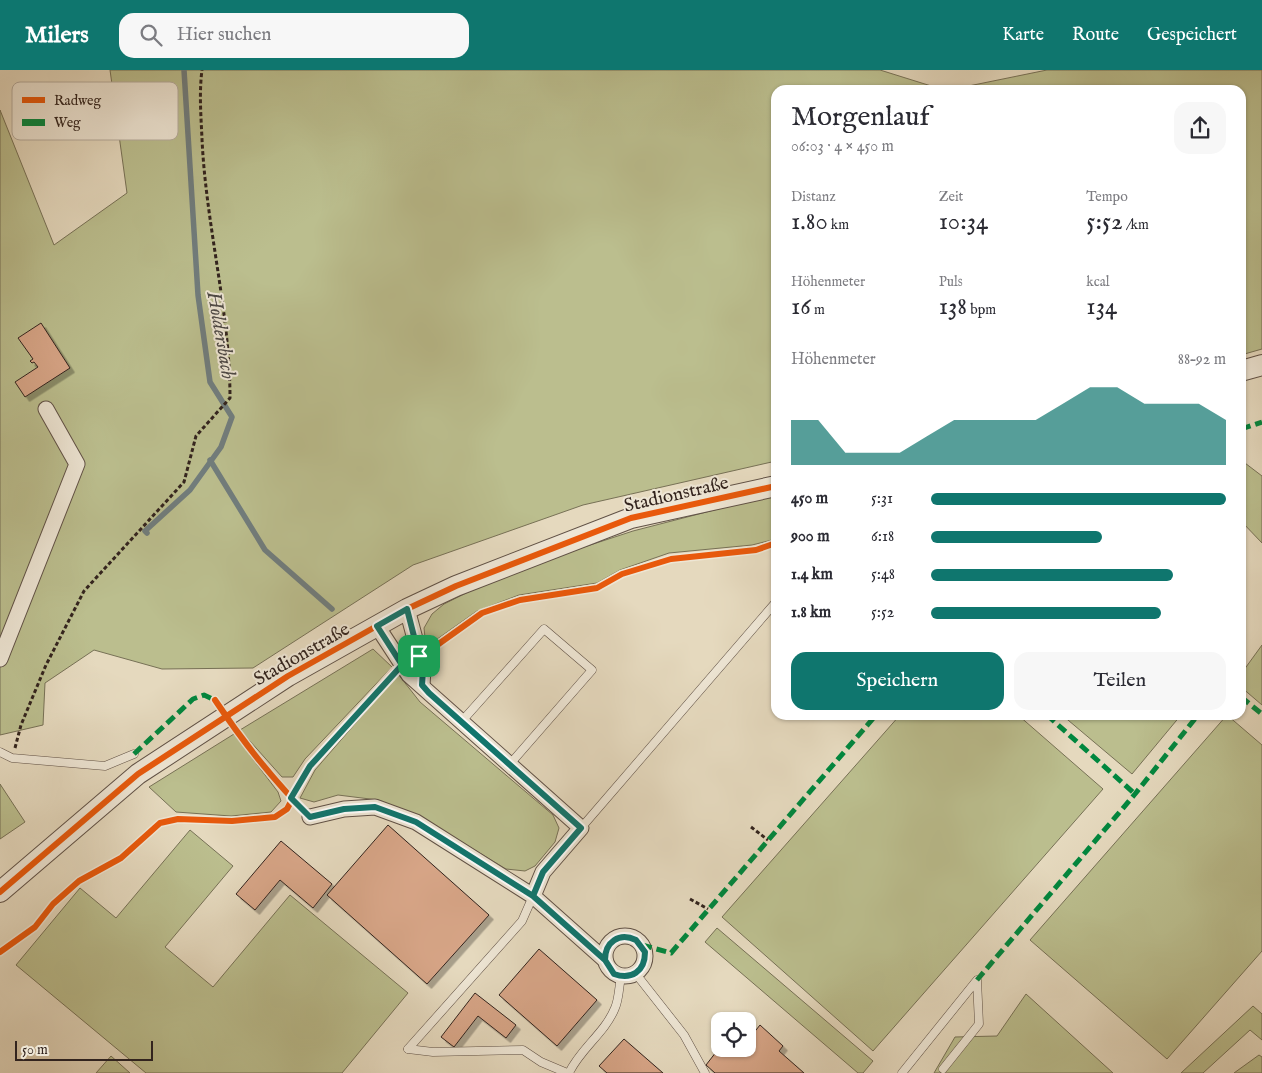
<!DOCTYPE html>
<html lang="de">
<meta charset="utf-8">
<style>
:root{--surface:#fff;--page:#f7f7f7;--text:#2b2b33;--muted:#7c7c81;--accent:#0f766e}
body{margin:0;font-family:"IM FELL English",serif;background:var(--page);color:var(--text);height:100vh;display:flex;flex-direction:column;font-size:19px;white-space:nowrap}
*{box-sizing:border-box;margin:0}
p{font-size:16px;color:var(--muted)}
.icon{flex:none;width:28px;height:28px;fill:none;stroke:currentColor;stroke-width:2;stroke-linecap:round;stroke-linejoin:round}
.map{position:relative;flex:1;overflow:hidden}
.sheet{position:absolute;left:771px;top:15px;width:475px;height:635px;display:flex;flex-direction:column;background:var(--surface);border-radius:15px;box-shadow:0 1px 4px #0004}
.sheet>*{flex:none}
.fabs{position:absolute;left:711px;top:942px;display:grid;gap:10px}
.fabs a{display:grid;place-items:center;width:45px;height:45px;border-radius:10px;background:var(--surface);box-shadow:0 1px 4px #0004;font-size:25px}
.scale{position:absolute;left:15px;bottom:12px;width:138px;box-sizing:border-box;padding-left:5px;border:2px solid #33241e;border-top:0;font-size:14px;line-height:18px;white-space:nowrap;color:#33241e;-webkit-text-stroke:4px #eee6d5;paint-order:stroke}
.pin{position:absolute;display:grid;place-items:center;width:42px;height:42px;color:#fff;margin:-21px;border-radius:10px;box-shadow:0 2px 8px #0006}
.round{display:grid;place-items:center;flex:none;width:52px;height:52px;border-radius:15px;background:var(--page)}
.overview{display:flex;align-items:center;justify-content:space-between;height:85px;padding:0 20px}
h1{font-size:28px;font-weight:600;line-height:38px}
.metrics{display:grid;grid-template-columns:repeat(3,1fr);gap:8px;height:85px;padding:5px 20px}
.metrics div{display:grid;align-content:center}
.metrics b{font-size:25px;font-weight:600}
.metrics small{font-size:14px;font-weight:400}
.metrics p{font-size:14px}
.chart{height:140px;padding:10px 20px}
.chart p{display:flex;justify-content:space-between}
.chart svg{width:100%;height:90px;margin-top:5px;fill:var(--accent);opacity:.7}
.cta{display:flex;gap:10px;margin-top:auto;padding:10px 20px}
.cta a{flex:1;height:58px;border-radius:15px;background:var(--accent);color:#fff;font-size:20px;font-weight:600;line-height:58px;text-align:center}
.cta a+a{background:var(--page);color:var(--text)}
ul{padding:0 20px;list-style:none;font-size:16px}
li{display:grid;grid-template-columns:80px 60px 1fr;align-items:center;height:38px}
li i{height:12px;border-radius:6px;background:var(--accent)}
header{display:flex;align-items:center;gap:30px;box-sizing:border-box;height:70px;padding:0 25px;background:var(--accent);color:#fff}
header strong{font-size:24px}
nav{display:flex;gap:28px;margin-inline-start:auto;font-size:18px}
.search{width:350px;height:45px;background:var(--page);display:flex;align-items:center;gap:12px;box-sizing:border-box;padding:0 18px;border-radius:15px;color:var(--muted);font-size:19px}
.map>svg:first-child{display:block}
</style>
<header>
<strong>Milers</strong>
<div class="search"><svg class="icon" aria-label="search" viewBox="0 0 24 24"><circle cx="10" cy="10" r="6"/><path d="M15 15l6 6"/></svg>Hier suchen</div>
<nav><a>Karte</a><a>Route</a><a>Gespeichert</a></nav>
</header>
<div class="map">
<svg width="1262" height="1003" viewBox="0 0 1262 1003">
<defs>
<filter id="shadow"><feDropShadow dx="4.5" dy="4.5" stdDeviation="0" flood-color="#0004"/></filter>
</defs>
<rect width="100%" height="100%" fill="#e5d9be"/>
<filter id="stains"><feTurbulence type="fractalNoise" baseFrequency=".004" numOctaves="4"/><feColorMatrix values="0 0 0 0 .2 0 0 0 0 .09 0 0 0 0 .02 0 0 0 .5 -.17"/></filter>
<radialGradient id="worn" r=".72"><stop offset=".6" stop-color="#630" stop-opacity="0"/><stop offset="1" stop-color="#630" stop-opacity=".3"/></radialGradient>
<g fill="#bbbe8e" stroke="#777156">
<path d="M110,0H880L944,20H776V391L583,435L413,495L253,598L162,599L94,580L45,613L43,655L0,665V40L54,175L127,123Z"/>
<path d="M1047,0H1262V279L1241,285V20H949Z"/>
<path d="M1241,390L1262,406V473L1241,451Z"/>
<path d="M776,424V469L752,475L669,483L620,500L597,513L519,525L477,541L426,577L424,558L432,544L444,534L480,516L581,478L633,461Z"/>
<path d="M1262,575V635L1241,617V604Z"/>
<path d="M373,579L392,597L305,689L293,707H282L240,660Z"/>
<path d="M398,604L420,632L553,745L559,758L555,772L535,796L525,801L506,799L417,745L378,730L338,725L314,732L300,728L315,700Z"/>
<path d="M900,645H1018L1103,719L873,981L722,847Z"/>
<path d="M1062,645H1181L1132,704Z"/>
<path d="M1227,645L1262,675V881L1167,989L1030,870Z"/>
<path d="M234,664L278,722L281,731L271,742L231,746L176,742L149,717Z"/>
<path d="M0,714L25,752L0,769Z"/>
<path d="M190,760L233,796L165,877L213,917L290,825L408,923L342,1003H146L16,895L80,818L116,848Z"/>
<path d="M717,858L873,991L863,1003H858L705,872Z"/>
<path d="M1026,924L1113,1003H934L955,967L997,966Z"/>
<path d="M1253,936L1262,944V970L1250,960L1203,1003H1181Z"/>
<path d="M1259,985L1262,987V1003H1234Z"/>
<path d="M111,986L130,1003H96Z"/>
</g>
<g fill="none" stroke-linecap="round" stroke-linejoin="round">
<g stroke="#717d7d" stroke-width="5.5">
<path d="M210,390L265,480L332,539"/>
<path d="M147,463L145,461L190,420L221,377L232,347L210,312L198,225L184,0"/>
</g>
</g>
<g fill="#d7a587" stroke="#33241e" filter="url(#shadow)">
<path d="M41,253L70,298L25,327L15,312L38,297L34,292L32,293L30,291L33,289L18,268Z"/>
<path d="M388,755L489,845L427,914L327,825Z"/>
<path d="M281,771L332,814L313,838L280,810L255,840L236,824Z"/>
<path d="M539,879L597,930L557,976L499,925Z"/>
<path d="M475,923L516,955L506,968L478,946L454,977L441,967Z"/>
<path d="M760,955L783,976L779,981L804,1003H715L706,995L720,977L748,979V970Z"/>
<path d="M624,969L663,1003H607L599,996Z"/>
</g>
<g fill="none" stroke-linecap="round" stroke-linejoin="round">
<g stroke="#605146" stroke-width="9">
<g id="service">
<path d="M462,651L544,559L592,600L510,694"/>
<path d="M0,682L12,688L105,696L134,684"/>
<path d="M581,758L776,532"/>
<path d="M636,904L684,965L705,1003"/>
<path d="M408,979L522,851L533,826"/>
<path d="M408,979L433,982L523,980L541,992L567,1003"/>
<path d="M569,1003C580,979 605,963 615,938C619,929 619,917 621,906"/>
<path d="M902,1003L977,910L979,954L943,999"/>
</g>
</g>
<g stroke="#605146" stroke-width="17">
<g id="minor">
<path d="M407,539L423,599L422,615"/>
<path d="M377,556L409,605L581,758L543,802L533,826L605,890"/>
<path d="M0,589L77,394L46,339"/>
<path d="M310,747L344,739L375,737L416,752L533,826"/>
<circle cx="625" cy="886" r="20"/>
</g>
</g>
<g stroke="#605146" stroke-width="22">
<g id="tertiary">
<path d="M1241,301L1262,295"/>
<path d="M0,822L138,704L288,606L407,539L456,516L631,448L776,416"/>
</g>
</g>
<g stroke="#33241e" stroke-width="3" stroke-dasharray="4 2.5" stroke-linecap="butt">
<path d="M15,678L21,655L46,595L84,521L184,412L196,366L230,328C230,241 206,156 202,69C201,46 199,23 202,0"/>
<path d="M751,757L768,770"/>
<path d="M690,829L708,839"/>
</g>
<use href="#service" stroke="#eee6d5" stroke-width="8"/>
<use href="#minor" stroke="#eee6d5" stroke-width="15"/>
<use href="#tertiary" stroke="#eee6d5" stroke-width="20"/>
<g stroke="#00873e" stroke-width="5" stroke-dasharray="10 5" stroke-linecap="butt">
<path d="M1241,359L1262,352"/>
<path d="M1241,627L1262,644"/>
<path d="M1047,645L1135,724"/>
<path d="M134,684L193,629L204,625L215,630"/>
<path d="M642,875L671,883L876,645"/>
<path d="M977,910L1135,724L1198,645"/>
</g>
<g stroke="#eee6d5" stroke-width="9">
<g id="cycleway">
<path d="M215,630C243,672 275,712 310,747"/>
<path d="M0,822L138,704L288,606L407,539L456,516L631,448L776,416"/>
<path d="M0,882L35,857L53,834L79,811L121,788L160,753L178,749L232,751L275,747L287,739L310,696L394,601L414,587L426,583L482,543L520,530L597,518L622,504L671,489L756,480L776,473"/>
</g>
</g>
<use href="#cycleway" stroke="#e8590c" stroke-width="6"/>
</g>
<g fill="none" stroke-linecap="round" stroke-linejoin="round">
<g stroke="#fff" stroke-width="10">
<path id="route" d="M419,586L407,539L377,556L402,595L310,696L291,728L310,747L344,739L375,737L416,752L533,826L605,890C605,872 619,862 636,870L645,882C645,902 631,910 614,904L605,890L533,826L543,802L581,758L429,623L422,615L423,599L419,586"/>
</g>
<use href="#route" stroke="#0f766e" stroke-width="6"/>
</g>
<g text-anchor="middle" stroke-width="4" stroke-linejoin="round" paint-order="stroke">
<g font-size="19" fill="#33241e" stroke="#eee6d5">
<text transform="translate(676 423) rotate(-13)" y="7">Stadionstraße</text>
<text transform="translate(301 583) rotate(-30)" y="7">Stadionstraße</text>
</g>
<g font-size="20" font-style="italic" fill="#4d4946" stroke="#eee6d5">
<text transform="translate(222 265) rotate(80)" y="7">Holdersbach</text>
</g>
</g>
<rect x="12" y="12" width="166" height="58" rx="8" fill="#eee6d5" stroke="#b6ac9e" stroke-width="1"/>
<rect x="22" y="27" width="23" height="6" fill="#e8590c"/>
<rect x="22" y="49" width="23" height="7" fill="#00873e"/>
<g font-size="14" fill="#33241e">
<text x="54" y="35">Radweg</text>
<text x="54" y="57">Weg</text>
</g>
<rect width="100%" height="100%" filter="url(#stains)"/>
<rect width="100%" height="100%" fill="url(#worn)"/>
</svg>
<div class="fabs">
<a><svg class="icon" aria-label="locate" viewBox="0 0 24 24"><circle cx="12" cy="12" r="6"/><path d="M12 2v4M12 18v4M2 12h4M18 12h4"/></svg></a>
</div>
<div class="scale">50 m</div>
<div class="pin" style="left:419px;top:586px;background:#1e9e55"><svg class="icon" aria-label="arrive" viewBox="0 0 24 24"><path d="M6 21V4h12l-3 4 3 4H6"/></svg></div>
<section class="sheet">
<div class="overview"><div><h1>Morgenlauf</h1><p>06:03 · 4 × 450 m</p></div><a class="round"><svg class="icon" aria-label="share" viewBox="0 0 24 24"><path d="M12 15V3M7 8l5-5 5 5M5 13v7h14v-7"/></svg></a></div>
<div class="metrics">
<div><p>Distanz</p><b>1.80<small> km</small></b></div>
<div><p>Zeit</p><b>10:34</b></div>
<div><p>Tempo</p><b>5:52<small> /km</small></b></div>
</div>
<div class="metrics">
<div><p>Höhenmeter</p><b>16<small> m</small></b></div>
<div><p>Puls</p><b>138<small> bpm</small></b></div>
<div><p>kcal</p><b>134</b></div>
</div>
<div class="chart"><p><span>Höhenmeter</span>88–92 m</p>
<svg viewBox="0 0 160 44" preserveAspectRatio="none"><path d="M0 44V22L10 22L20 38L30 38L40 38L50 30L60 22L70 22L80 22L90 22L100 14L110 6L120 6L130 14L140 14L150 14L160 22V44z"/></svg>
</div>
<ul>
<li><b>450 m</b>5:31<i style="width:100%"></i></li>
<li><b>900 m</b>6:18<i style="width:58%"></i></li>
<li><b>1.4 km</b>5:48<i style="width:82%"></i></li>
<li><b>1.8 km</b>5:52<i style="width:78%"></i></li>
</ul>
<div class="cta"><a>Speichern</a><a>Teilen</a></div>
</section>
</div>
